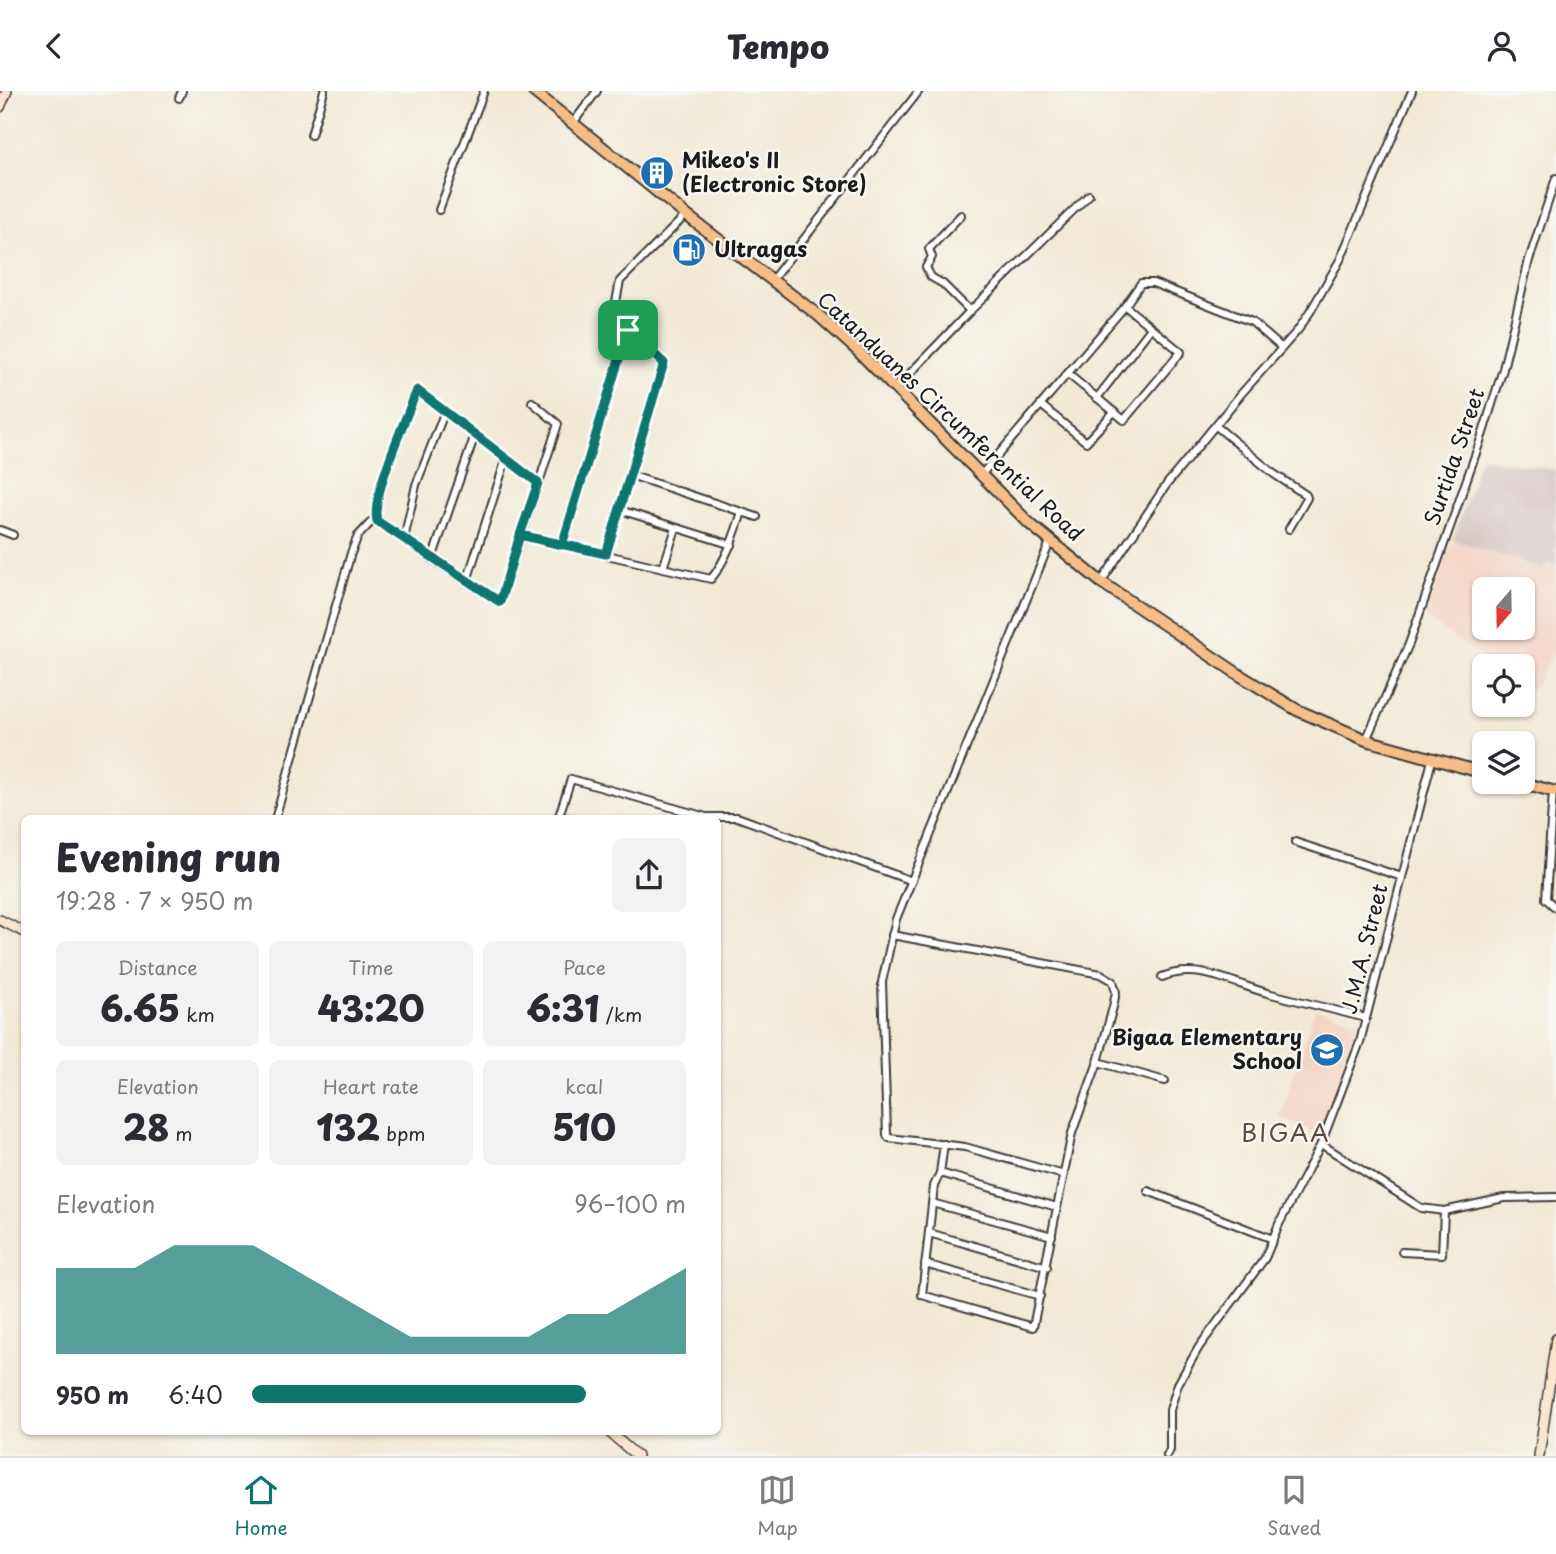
<!DOCTYPE html>
<meta charset="utf-8">
<style>
:root{--surface:#fff;--page:#f2f2f3;--text:#2b2b33;--muted:#7c7c81;--line:#e1e1e2;--accent:#0f766e}
body{margin:0;font-family:"Playpen Sans",sans-serif;background:var(--page);color:var(--text);height:100vh;display:flex;flex-direction:column;font-size:26px;white-space:nowrap}
*{box-sizing:border-box;margin:0}
p{font-size:23px;color:var(--muted)}
.icon{flex:none;width:38px;height:38px;fill:none;stroke:currentColor;stroke-width:2;stroke-linecap:round;stroke-linejoin:round}
.map{position:relative;flex:1;overflow:hidden}
.side{position:absolute;left:21px;top:724px;width:700px;height:620px;display:flex;flex-direction:column;background:var(--surface);border-radius:10px;box-shadow:0 2px 5px #0004}
.side>*{flex:none}
.needle{width:46px;rotate:200deg}
.controls{position:absolute;left:1472px;top:486px;display:grid;gap:14px}
.controls a{display:grid;place-items:center;width:63px;height:63px;border-radius:10px;background:var(--surface);box-shadow:0 2px 5px #0004;font-size:35px}
.pin{position:absolute;display:grid;place-items:center;width:60px;height:60px;color:#fff;margin:-30px;border-radius:14px;box-shadow:0 4px 10px #0006}
.round{display:grid;place-items:center;flex:none;width:74px;height:74px;border-radius:10px;background:var(--page)}
.summary{display:flex;align-items:center;justify-content:space-between;height:119px;padding:0 35px}
h1{font-size:38px;font-weight:800;line-height:52px}
.figures{display:grid;grid-template-columns:repeat(3,1fr);gap:10px;height:119px;padding:7px 35px}
.figures div{display:grid;align-content:center;border-radius:10px;background:var(--page);text-align:center}
.figures b{font-size:35px;font-weight:800}
.figures small{font-size:19px;font-weight:400}
.figures p{font-size:19px}
.chart{height:196px;padding:14px 35px}
.chart p{display:flex;justify-content:space-between}
.chart svg{width:100%;height:126px;margin-top:7px;fill:var(--accent);opacity:.7}
ul{padding:0 35px;list-style:none;font-size:23px}
li{display:grid;grid-template-columns:112px 84px 1fr;align-items:center;height:52px}
li i{height:18px;border-radius:9px;background:var(--accent)}
header{display:flex;justify-content:space-between;align-items:center;height:91px;padding:0 35px;background:var(--surface);font-size:32px;font-weight:800}
.tabs{display:flex;justify-content:space-around;align-items:center;height:98px;border-top:2px solid var(--line);background:var(--surface);font-size:19px;color:var(--muted)}
.tabs a{display:grid;justify-items:center;gap:4px}
.tabs .selected{color:var(--accent)}
.map>svg:first-child{display:block}
</style>
<header><svg class="icon" aria-label="back" viewBox="0 0 24 24"><path d="M15 5l-7 7 7 7"/></svg>Tempo<svg class="icon" aria-label="person" viewBox="0 0 24 24"><circle cx="12" cy="8" r="4"/><path d="M4 21q1-7 8-7t8 7"/></svg></header>
<div class="map">
<svg width="1556" height="1365" viewBox="0 0 1556 1365">
<rect width="100%" height="100%" fill="#f6f6f2"/>
<filter id="ink" filterUnits="userSpaceOnUse"><feTurbulence type="fractalNoise" baseFrequency=".0143" numOctaves="2"/><feDisplacementMap in="SourceGraphic" scale="14" xChannelSelector="R" yChannelSelector="G"/><feConvolveMatrix kernelMatrix="1 2 1 2 8 2 1 2 1" color-interpolation-filters="sRGB"/></filter>
<filter id="wash" filterUnits="userSpaceOnUse"><feTurbulence type="fractalNoise" baseFrequency=".00686" numOctaves="4" result="noise"/><feDisplacementMap in="SourceGraphic" scale="28" xChannelSelector="R" yChannelSelector="G"/><feGaussianBlur stdDeviation="1.57" result="paint"/><feColorMatrix in="noise" values="0 0 0 0 0 0 0 0 0 0 0 0 0 0 0 0 0 1.4 0 .05"/><feComposite in="paint" operator="in"/></filter>
<g filter="url(#wash)">
<rect width="100%" height="100%" fill="#f2e9d5"/>
<g fill="#f5d3c2" fill-rule="evenodd">
<path d="M1453,449L1542,478L1545,471L1556,474V557L1532,600L1523,593L1522,576H1497L1425,527ZM1484,499H1522V537H1484Z"/>
<path d="M1315,918L1361,930L1343,988L1318,1044L1280,1026Z"/>
</g>
<path fill="#d1c0bd" d="M1480,367L1556,379V474L1546,471L1543,478L1453,449Z"/>
</g>
<g filter="url(#ink)">
<g fill="none" stroke-linecap="round" stroke-linejoin="round">
<g stroke="#3c3b38" stroke-width="10">
<g id="street">
<path d="M179,7L182,0"/>
<path d="M573,32L597,0"/>
<path d="M311,44L324,0"/>
<path d="M439,119L484,0"/>
<path d="M961,124L929,158L932,166L926,176L931,186L943,193L970,220"/>
<path d="M772,189L919,0"/>
<path d="M1068,283L1124,329L1181,261L1125,215"/>
<path d="M895,298L970,220L1089,104"/>
<path d="M1097,307L1151,237"/>
<path d="M532,311L558,333L500,511L432,468L375,427L384,385L417,299L538,392"/>
<path d="M1041,314L1086,351L1114,321"/>
<path d="M1216,335L1274,383L1306,404L1307,407L1289,438"/>
<path d="M630,384L757,426"/>
<path d="M981,384L1125,215L1141,192H1153L1252,231L1282,257"/>
<path d="M620,419L732,454"/>
<path d="M0,439L13,444"/>
<path d="M520,444L711,488C727,468 734,445 742,421"/>
<path d="M404,448L416,394L445,320"/>
<path d="M1050,451L896,828L882,891L887,1044L889,1047L965,1056L1064,1084"/>
<path d="M562,454L628,238"/>
<path d="M606,463L664,273L628,238L621,229L616,211L620,190L686,124"/>
<path d="M432,468L475,344"/>
<path d="M663,477L676,437"/>
<path d="M467,490L506,368"/>
<path d="M1101,491L1167,393L1241,303L1298,239L1310,221L1340,169L1412,0"/>
<path d="M1366,649L1409,553L1483,342L1503,278L1529,169L1556,87"/>
<path d="M1553,700L1546,808L1556,817"/>
<path d="M559,725L571,728"/>
<path d="M275,728L351,462L358,445L375,427"/>
<path d="M558,728L571,688L706,726H737L912,790"/>
<path d="M1295,751L1402,786"/>
<path d="M892,844L1101,883L1113,890L1116,901L1113,916L1098,971L1072,1042L1033,1236L922,1204L934,1095L940,1082L1057,1116"/>
<path d="M1162,886C1200,871 1235,894 1271,903C1303,911 1334,919 1366,927"/>
<path d="M1098,971L1165,990"/>
<path d="M1321,1053L1421,1117L1444,1120L1504,1107L1556,1106"/>
<path d="M940,1082L944,1053"/>
<path d="M1148,1100L1273,1148"/>
<path d="M932,1112L1052,1145"/>
<path d="M929,1142L1047,1176"/>
<path d="M1402,1161L1442,1163L1444,1120"/>
<path d="M925,1173L1040,1205"/>
<path d="M1167,1365L1170,1359V1319L1178,1293L1199,1256L1265,1167L1279,1133L1321,1053L1360,951L1432,669"/>
</g>
</g>
<g stroke="#3c3b38" stroke-width="12">
<g id="secondary">
<path d="M0,16L7,0"/>
<path d="M0,829L24,841"/>
<path d="M608,1340L637,1365"/>
<path d="M1539,1365L1556,1248"/>
</g>
</g>
<g stroke="#3c3b38" stroke-width="14">
<g id="primary">
<path d="M533,0L686,124L818,224L856,258L1030,433L1101,491L1241,585L1297,619L1366,649L1484,682"/>
<path d="M1519,691L1556,701"/>
</g>
</g>
<use href="#street" stroke="#fff" stroke-width="6"/>
<use href="#secondary" stroke="#fbe5cf" stroke-width="9"/>
<use href="#primary" stroke="#f6be87" stroke-width="10"/>
</g>
</g>
<g fill="none" stroke-linecap="round" stroke-linejoin="round" filter="url(#ink)">
<g stroke="#fff" stroke-width="14">
<path id="route" d="M628,239L562,454L520,444L500,511L377,430C370,407 407,325 417,299L538,392L520,444L606,463L664,272L628,239"/>
</g>
<use href="#route" stroke="#0f766e" stroke-width="9"/>
</g>
<defs>
<g id="building-disc" transform="scale(1.75)"><circle r="9.5" fill="#1f6fb2" stroke="#f6f6f2"/><path d="M-4-6H4V6H1V3H-1V6H-4ZM-2.5-4.3h1.7v1.8h-1.7ZM.8-4.3h1.7v1.8H.8ZM-2.5-1h1.7V.8h-1.7ZM.8-1h1.7V.8H.8Z" fill="#fff"/></g>
<g id="fuel-disc" transform="scale(1.75)"><circle r="9.5" fill="#1f6fb2" stroke="#f6f6f2"/><path d="M-5.5-6h7V0h2V4h1.3V-2.5L3-4.5l.8-.8L6-3V5H2.5V1h-1V6h-7ZM-4.2-4.7v3.2H.2V-4.7Z" fill="#fff"/></g>
<g id="school-disc" transform="scale(1.75)"><circle r="9.5" fill="#1f6fb2" stroke="#f6f6f2"/><path d="M0-5L7-2L0 1L-7-2ZM-4 1L0 2.5L4 1V4Q0 6-4 4Z" fill="#fff"/></g>
</defs>
<g fill-rule="evenodd">
<use href="#building-disc" x="657" y="82"/>
<use href="#fuel-disc" x="689" y="159"/>
<use href="#school-disc" x="1327" y="959"/>
</g>
<g text-anchor="middle" stroke-width="5" stroke-linejoin="round" paint-order="stroke">
<g font-size="21" font-weight="bold" fill="#1c1c1c" stroke="#f6f6f2" text-anchor="start">
<text x="682" y="77">Mikeo's II<tspan x="682" dy="24">(Electronic Store)</tspan></text>
<text x="714" y="166">Ultragas</text>
<text x="1302" y="954" text-anchor="end">Bigaa Elementary<tspan x="1302" dy="24">School</tspan></text>
</g>
<g font-size="21" fill="#1c1c1c" stroke="#f6f6f2">
<text transform="translate(950 326) rotate(43)" y="7">Catanduanes Circumferential Road</text>
<text transform="translate(1455 366) rotate(-71)" y="7">Surtida Street</text>
<text transform="translate(1365 858) rotate(-76)" y="7">J.M.A. Street</text>
</g>
<g font-size="24" letter-spacing="2" fill="#62483b" stroke="#f6f6f2">
<text x="1286" y="1051">BIGAA</text>
</g>
</g>
</svg>
<div class="controls">
<a><svg class="needle" viewBox="-14 -14 28 28"><path d="M0-13l5 13h-10z" fill="#e53935"/><path d="M0 13l5-13h-10z" fill="#7c7c81"/></svg></a>
<a><svg class="icon" aria-label="locate" viewBox="0 0 24 24"><circle cx="12" cy="12" r="6"/><path d="M12 2v4M12 18v4M2 12h4M18 12h4"/></svg></a>
<a><svg class="icon" aria-label="layers" viewBox="0 0 24 24"><path d="M12 4l9 5-9 5-9-5zM3 14l9 5 9-5"/></svg></a>
</div>
<div class="pin" style="left:628px;top:239px;background:#1e9e55"><svg class="icon" aria-label="arrive" viewBox="0 0 24 24"><path d="M6 21V4h12l-3 4 3 4H6"/></svg></div>
<section class="side">
<div class="summary"><div><h1>Evening run</h1><p>19:28 · 7 × 950 m</p></div><a class="round"><svg class="icon" aria-label="share" viewBox="0 0 24 24"><path d="M12 15V3M7 8l5-5 5 5M5 13v7h14v-7"/></svg></a></div>
<div class="figures">
<div><p>Distance</p><b>6.65<small> km</small></b></div>
<div><p>Time</p><b>43:20</b></div>
<div><p>Pace</p><b>6:31<small> /km</small></b></div>
</div>
<div class="figures">
<div><p>Elevation</p><b>28<small> m</small></b></div>
<div><p>Heart rate</p><b>132<small> bpm</small></b></div>
<div><p>kcal</p><b>510</b></div>
</div>
<div class="chart"><p><span>Elevation</span>96–100 m</p>
<svg viewBox="0 0 160 44" preserveAspectRatio="none"><path d="M0 44V14L10 14L20 14L30 6L40 6L50 6L60 14L70 22L80 30L90 38L100 38L110 38L120 38L130 30L140 30L150 22L160 14V44z"/></svg>
</div>
<ul>
<li><b>950 m</b>6:40<i style="width:77%"></i></li>
</ul>
</section>
</div>
<nav class="tabs">
<a class="selected"><svg class="icon" aria-label="home" viewBox="0 0 24 24"><path d="M3 11l9-7 9 7M6 9v11h12V9"/></svg>Home</a>
<a><svg class="icon" aria-label="map" viewBox="0 0 24 24"><path d="M3 6l6-2 6 2 6-2v14l-6 2-6-2-6 2zM9 4v14M15 6v14"/></svg>Map</a>
<a><svg class="icon" aria-label="saved" viewBox="0 0 24 24"><path d="M7 4h10v16l-5-4-5 4z"/></svg>Saved</a>
</nav>
